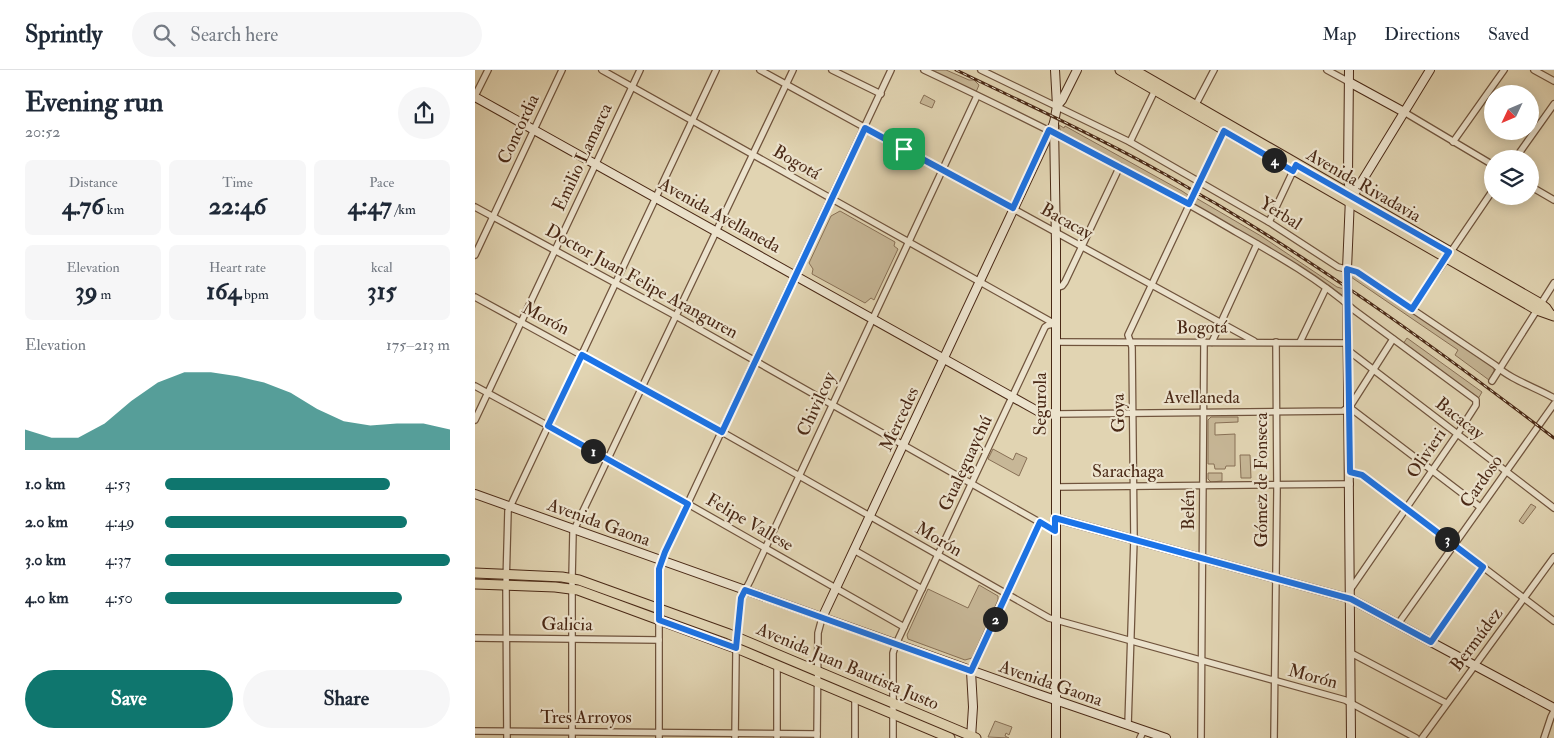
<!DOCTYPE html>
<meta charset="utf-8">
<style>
:root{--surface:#fff;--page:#f6f6f7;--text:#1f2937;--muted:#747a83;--line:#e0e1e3;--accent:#0f766e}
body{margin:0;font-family:"IM FELL Double Pica",serif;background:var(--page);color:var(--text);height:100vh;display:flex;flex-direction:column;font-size:19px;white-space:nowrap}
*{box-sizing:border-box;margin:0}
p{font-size:16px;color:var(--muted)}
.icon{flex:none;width:28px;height:28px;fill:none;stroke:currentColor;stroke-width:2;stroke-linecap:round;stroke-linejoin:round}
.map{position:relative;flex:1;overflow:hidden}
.panel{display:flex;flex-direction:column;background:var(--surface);width:475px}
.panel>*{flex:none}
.needle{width:32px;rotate:226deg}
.controls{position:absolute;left:1009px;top:15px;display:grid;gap:10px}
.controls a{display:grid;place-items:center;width:55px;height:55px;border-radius:50%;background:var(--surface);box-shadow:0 2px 12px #0003;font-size:25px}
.pin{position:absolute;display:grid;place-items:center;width:42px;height:42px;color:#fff;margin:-21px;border-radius:10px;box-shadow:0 2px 8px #0006}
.km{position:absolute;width:25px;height:25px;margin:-12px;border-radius:50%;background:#222;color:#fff;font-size:14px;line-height:25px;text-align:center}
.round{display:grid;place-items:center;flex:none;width:52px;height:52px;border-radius:26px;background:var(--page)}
.headline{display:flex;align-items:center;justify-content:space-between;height:85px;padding:0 25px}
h1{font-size:28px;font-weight:700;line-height:38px}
.figures{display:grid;grid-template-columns:repeat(3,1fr);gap:8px;height:85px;padding:5px 25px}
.figures div{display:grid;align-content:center;border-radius:8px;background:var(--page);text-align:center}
.figures b{font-size:25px;font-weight:700}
.figures small{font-size:14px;font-weight:400}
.figures p{font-size:14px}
.chart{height:140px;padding:10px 25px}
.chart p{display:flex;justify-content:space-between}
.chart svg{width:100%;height:90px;margin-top:5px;fill:var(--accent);opacity:.7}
.primary-button{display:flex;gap:10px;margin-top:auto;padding:10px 25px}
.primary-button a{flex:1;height:58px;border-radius:30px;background:var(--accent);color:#fff;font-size:20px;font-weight:700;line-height:58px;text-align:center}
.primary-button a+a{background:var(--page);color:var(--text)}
ul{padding:0 25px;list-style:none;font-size:16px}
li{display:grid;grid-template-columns:80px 60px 1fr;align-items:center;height:38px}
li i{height:12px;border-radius:6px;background:var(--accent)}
header{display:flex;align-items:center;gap:30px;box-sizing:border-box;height:70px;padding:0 25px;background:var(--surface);border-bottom:1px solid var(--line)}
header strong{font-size:24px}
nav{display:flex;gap:28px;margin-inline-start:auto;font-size:18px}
.search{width:350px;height:45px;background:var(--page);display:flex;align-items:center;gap:12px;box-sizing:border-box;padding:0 18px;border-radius:28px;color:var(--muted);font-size:19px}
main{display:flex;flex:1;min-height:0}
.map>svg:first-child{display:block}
</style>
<header>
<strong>Sprintly</strong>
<div class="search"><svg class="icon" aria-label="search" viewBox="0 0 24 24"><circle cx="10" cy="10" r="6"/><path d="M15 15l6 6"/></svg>Search here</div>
<nav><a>Map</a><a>Directions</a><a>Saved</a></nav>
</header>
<main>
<section class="panel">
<div class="headline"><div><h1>Evening run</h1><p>20:52</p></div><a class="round"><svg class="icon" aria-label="share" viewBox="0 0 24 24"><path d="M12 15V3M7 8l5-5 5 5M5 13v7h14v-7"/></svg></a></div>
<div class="figures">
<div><p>Distance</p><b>4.76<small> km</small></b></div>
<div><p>Time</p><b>22:46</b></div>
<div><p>Pace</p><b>4:47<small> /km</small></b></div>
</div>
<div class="figures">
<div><p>Elevation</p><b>39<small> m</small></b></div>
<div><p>Heart rate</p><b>164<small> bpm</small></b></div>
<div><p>kcal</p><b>315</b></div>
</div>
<div class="chart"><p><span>Elevation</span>175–213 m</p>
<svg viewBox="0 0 160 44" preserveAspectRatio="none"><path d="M0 44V34L10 38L20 38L30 31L40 20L50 11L60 6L70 6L80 8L90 11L100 16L110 24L120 30L130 32L140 31L150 31L160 34V44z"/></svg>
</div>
<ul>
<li><b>1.0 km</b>4:53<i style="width:79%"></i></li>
<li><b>2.0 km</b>4:49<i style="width:85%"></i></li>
<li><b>3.0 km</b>4:37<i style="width:100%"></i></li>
<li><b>4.0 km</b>4:50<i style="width:83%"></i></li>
</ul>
<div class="primary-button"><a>Save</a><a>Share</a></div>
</section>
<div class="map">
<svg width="1079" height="668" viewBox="0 0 1079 668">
<rect width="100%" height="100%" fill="#e1d4b2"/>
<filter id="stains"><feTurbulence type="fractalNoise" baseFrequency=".004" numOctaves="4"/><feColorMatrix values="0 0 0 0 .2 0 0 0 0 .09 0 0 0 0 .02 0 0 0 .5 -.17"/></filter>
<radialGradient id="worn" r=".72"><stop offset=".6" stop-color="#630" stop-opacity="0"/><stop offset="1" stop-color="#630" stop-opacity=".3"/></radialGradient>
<g fill="#c7b797" stroke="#887056">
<path d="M454,0H471L494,10H499L504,15L501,22Z"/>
<path d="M449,25L460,31L457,38L445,33Z"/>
<path d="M584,55L589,58L590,56L707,121L713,125L711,130L586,64Z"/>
<path d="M721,128L786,166L862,217L869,219V226L720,135L718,133Z"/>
<path d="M365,141L420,172L419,176L423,179L399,230L396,228L390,233L337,204L338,199L334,193L356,146Z"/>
<path d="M879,204H882L1019,298V301L1014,310L980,285L983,280L876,207Z"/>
<path d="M932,268L1007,322L1003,329L928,274Z"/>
<path d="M736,347H763V352L740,353V365L760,364V396H751L750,399H740L739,394H733V350Z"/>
<path d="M518,379L538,390L541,383L552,388L544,406L513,389Z"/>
<path d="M765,385H775L776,408H766Z"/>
<path d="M733,403H747V411L736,412L733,409Z"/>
<path d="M1056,434L1061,437L1048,454L1044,451Z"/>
<path d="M504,515L523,526V530L497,588L490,590L433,569L432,565L453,519L493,538Z"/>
<path d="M520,651L537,657L534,665L531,663L530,666L534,668L513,667Z"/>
</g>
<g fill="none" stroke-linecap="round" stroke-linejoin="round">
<g stroke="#70543d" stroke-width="8">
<g id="street">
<path d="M127,0L580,254"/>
<path d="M285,0L779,271"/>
<path d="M357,0L406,24"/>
<path d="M449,0C553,49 656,100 756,159C798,183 843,208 879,240L1001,330V335L985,360L875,520"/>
<path d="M506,0L655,72L794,152L863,197L882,202L1020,295C1036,310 1060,317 1079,328"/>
<path d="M852,0L874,12"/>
<path d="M1059,0L1079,11"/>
<path d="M0,26L13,0"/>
<path d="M719,38L739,0"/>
<path d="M929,42L1018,95"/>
<path d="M655,72L681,18"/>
<path d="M978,72L1029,0"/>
<path d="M1040,89L1079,34"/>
<path d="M1055,116L1079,130"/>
<path d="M0,137L201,246L580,461"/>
<path d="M794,152L819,99"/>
<path d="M0,185L87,0"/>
<path d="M581,218L587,216L590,212L645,96"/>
<path d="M0,227L247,362L574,548L870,630L941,668"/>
<path d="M937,239L1018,120"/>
<path d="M580,272L874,273"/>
<path d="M737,272L782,174"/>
<path d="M825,272L851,218"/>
<path d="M874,281L1079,438"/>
<path d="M1017,311L1079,213"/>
<path d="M0,316L134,389L429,557"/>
<path d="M874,337L1005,437"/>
<path d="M580,344L868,341L876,335L918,269"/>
<path d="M0,350L165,0"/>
<path d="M875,402L887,405L1079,551"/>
<path d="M581,417L875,414"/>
<path d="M379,480L447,519"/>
<path d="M923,554L1079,334"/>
<path d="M0,568L184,570"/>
<path d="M956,572L1008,497"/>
<path d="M876,583L971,633"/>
<path d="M496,601L565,452"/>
<path d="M653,655L659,469L657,277L653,265L750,59"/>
<path d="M0,661L342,664"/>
<path d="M32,668L31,515L33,441L241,0"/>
<path d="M97,668V508L98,462L318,0"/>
<path d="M184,668V499L190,482L416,0"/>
<path d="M260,668L261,583L266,528L275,511L502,26"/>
<path d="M302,668V595"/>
<path d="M342,668L343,563L347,548"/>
<path d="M380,668V628"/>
<path d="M418,668V583L421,574L570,257L573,255L580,254"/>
<path d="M665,668L669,660"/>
<path d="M726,668L729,272"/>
<path d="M799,668L802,421L801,272"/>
<path d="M947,668L1079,487"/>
<path d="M1069,668L1076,647L1079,641"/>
</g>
</g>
<g stroke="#4a2916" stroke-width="10">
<g id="secondary">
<path d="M580,0L582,36L579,53L581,175V668"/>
<path d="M874,0L873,105C873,113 876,121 875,128C874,152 873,175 872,199L876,668"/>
<path d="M874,12L929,42"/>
<path d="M0,27L566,343L580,344"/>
<path d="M582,36L587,30L602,0"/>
<path d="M876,126L881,121L955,0"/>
<path d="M0,424L557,622L691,668"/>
<path d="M580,448L876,529L1079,638"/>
<path d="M347,548L579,53"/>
<path d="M496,601L498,637L496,668"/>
</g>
</g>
<g stroke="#4a2916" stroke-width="11">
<g id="primary">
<path d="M645,0L1062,240L1079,246"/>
<path d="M659,0L1066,234L1071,238L1075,244"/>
<path d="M0,503L87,507L104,510L254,564L501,668"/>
<path d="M0,514L80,517L103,520L266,580L475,668"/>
</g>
</g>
<use href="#street" stroke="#ece3cd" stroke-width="5.5"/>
<use href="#secondary" stroke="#ece3cd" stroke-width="8"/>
<use href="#primary" stroke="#e1d4b2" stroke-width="9"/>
<g stroke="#4a2916" stroke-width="3">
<path id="rail" d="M481,0C549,33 618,64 684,101C703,111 721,123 740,133C859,204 969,284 1079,368"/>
</g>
<use href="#rail" stroke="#ece3cd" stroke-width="1" stroke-dasharray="4" stroke-linecap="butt"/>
</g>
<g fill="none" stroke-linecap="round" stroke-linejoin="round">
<g stroke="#fff" stroke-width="10">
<path id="route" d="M390,58L538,138L574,60L714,134L749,61L818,101L821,95L974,182L937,239L882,202L872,199L875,402L887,405L1008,497L956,572L876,529L580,448V461L565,452L496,601L270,520L266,528L261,578L184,550V499L190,482L213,434L73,356L107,285L247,362Z"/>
</g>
<use href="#route" stroke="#1a73e8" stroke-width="6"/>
</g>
<g text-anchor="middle" stroke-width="4.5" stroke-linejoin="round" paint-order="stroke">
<g font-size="18" fill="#4a2916" stroke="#ece3cd">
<text transform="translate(43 59) rotate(-65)" y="6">Concordia</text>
<text transform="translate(107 87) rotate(-65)" y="6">Emilio Lamarca</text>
<text transform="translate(322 92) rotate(30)" y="6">Bogotá</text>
<text transform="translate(889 115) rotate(30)" y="6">Avenida Rivadavia</text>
<text transform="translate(806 143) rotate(32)" y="6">Yerbal</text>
<text transform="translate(245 145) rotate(29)" y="6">Avenida Avellaneda</text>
<text transform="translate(592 151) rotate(29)" y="6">Bacacay</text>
<text transform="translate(167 211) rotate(29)" y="6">Doctor Juan Felipe Aranguren</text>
<text transform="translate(71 248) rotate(28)" y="6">Morón</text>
<text transform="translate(727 257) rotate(-1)" y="6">Bogotá</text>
<text x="727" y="333">Avellaneda</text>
<text transform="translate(341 334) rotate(-65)" y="6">Chivilcoy</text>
<text transform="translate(565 334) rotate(-90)" y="6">Segurola</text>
<text transform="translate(643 343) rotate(-91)" y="6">Goya</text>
<text transform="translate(985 348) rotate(38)" y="6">Bacacay</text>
<text transform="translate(424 349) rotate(-65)" y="6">Mercedes</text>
<text transform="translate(951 383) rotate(-56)" y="6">Olivieri</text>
<text transform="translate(490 393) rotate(-65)" y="6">Gualeguaychú</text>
<text x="653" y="407">Sarachaga</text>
<text transform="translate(786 410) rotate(-90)" y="6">Gómez de Fonseca</text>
<text transform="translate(1006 411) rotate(-55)" y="6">Cardoso</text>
<text transform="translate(713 440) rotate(-90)" y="6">Belén</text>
<text transform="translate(124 452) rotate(20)" y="6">Avenida Gaona</text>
<text transform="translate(275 452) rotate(30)" y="6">Felipe Vallese</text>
<text transform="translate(464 469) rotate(30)" y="6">Morón</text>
<text transform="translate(92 554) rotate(1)" y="6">Galicia</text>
<text transform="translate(1001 569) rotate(-53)" y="6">Bermúdez</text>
<text transform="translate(373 596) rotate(23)" y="6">Avenida Juan Bautista Justo</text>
<text transform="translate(838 606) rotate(15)" y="6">Morón</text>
<text transform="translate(576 613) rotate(19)" y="6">Avenida Gaona</text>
<text x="111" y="653">Tres Arroyos</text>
</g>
</g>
<rect width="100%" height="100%" filter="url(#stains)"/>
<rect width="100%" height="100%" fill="url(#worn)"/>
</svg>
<div class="controls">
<a><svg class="needle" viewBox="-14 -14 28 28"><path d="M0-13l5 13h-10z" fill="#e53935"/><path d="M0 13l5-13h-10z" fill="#747a83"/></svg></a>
<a><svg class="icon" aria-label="layers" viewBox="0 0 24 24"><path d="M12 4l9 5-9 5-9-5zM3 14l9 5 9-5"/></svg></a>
</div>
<div class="pin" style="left:429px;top:79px;background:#1e9e55"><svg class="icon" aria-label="arrive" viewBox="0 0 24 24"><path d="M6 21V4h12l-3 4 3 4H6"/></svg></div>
<b class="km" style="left:118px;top:381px">1</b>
<b class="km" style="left:520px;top:549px">2</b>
<b class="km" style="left:972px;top:469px">3</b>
<b class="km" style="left:799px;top:90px">4</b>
</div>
</main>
